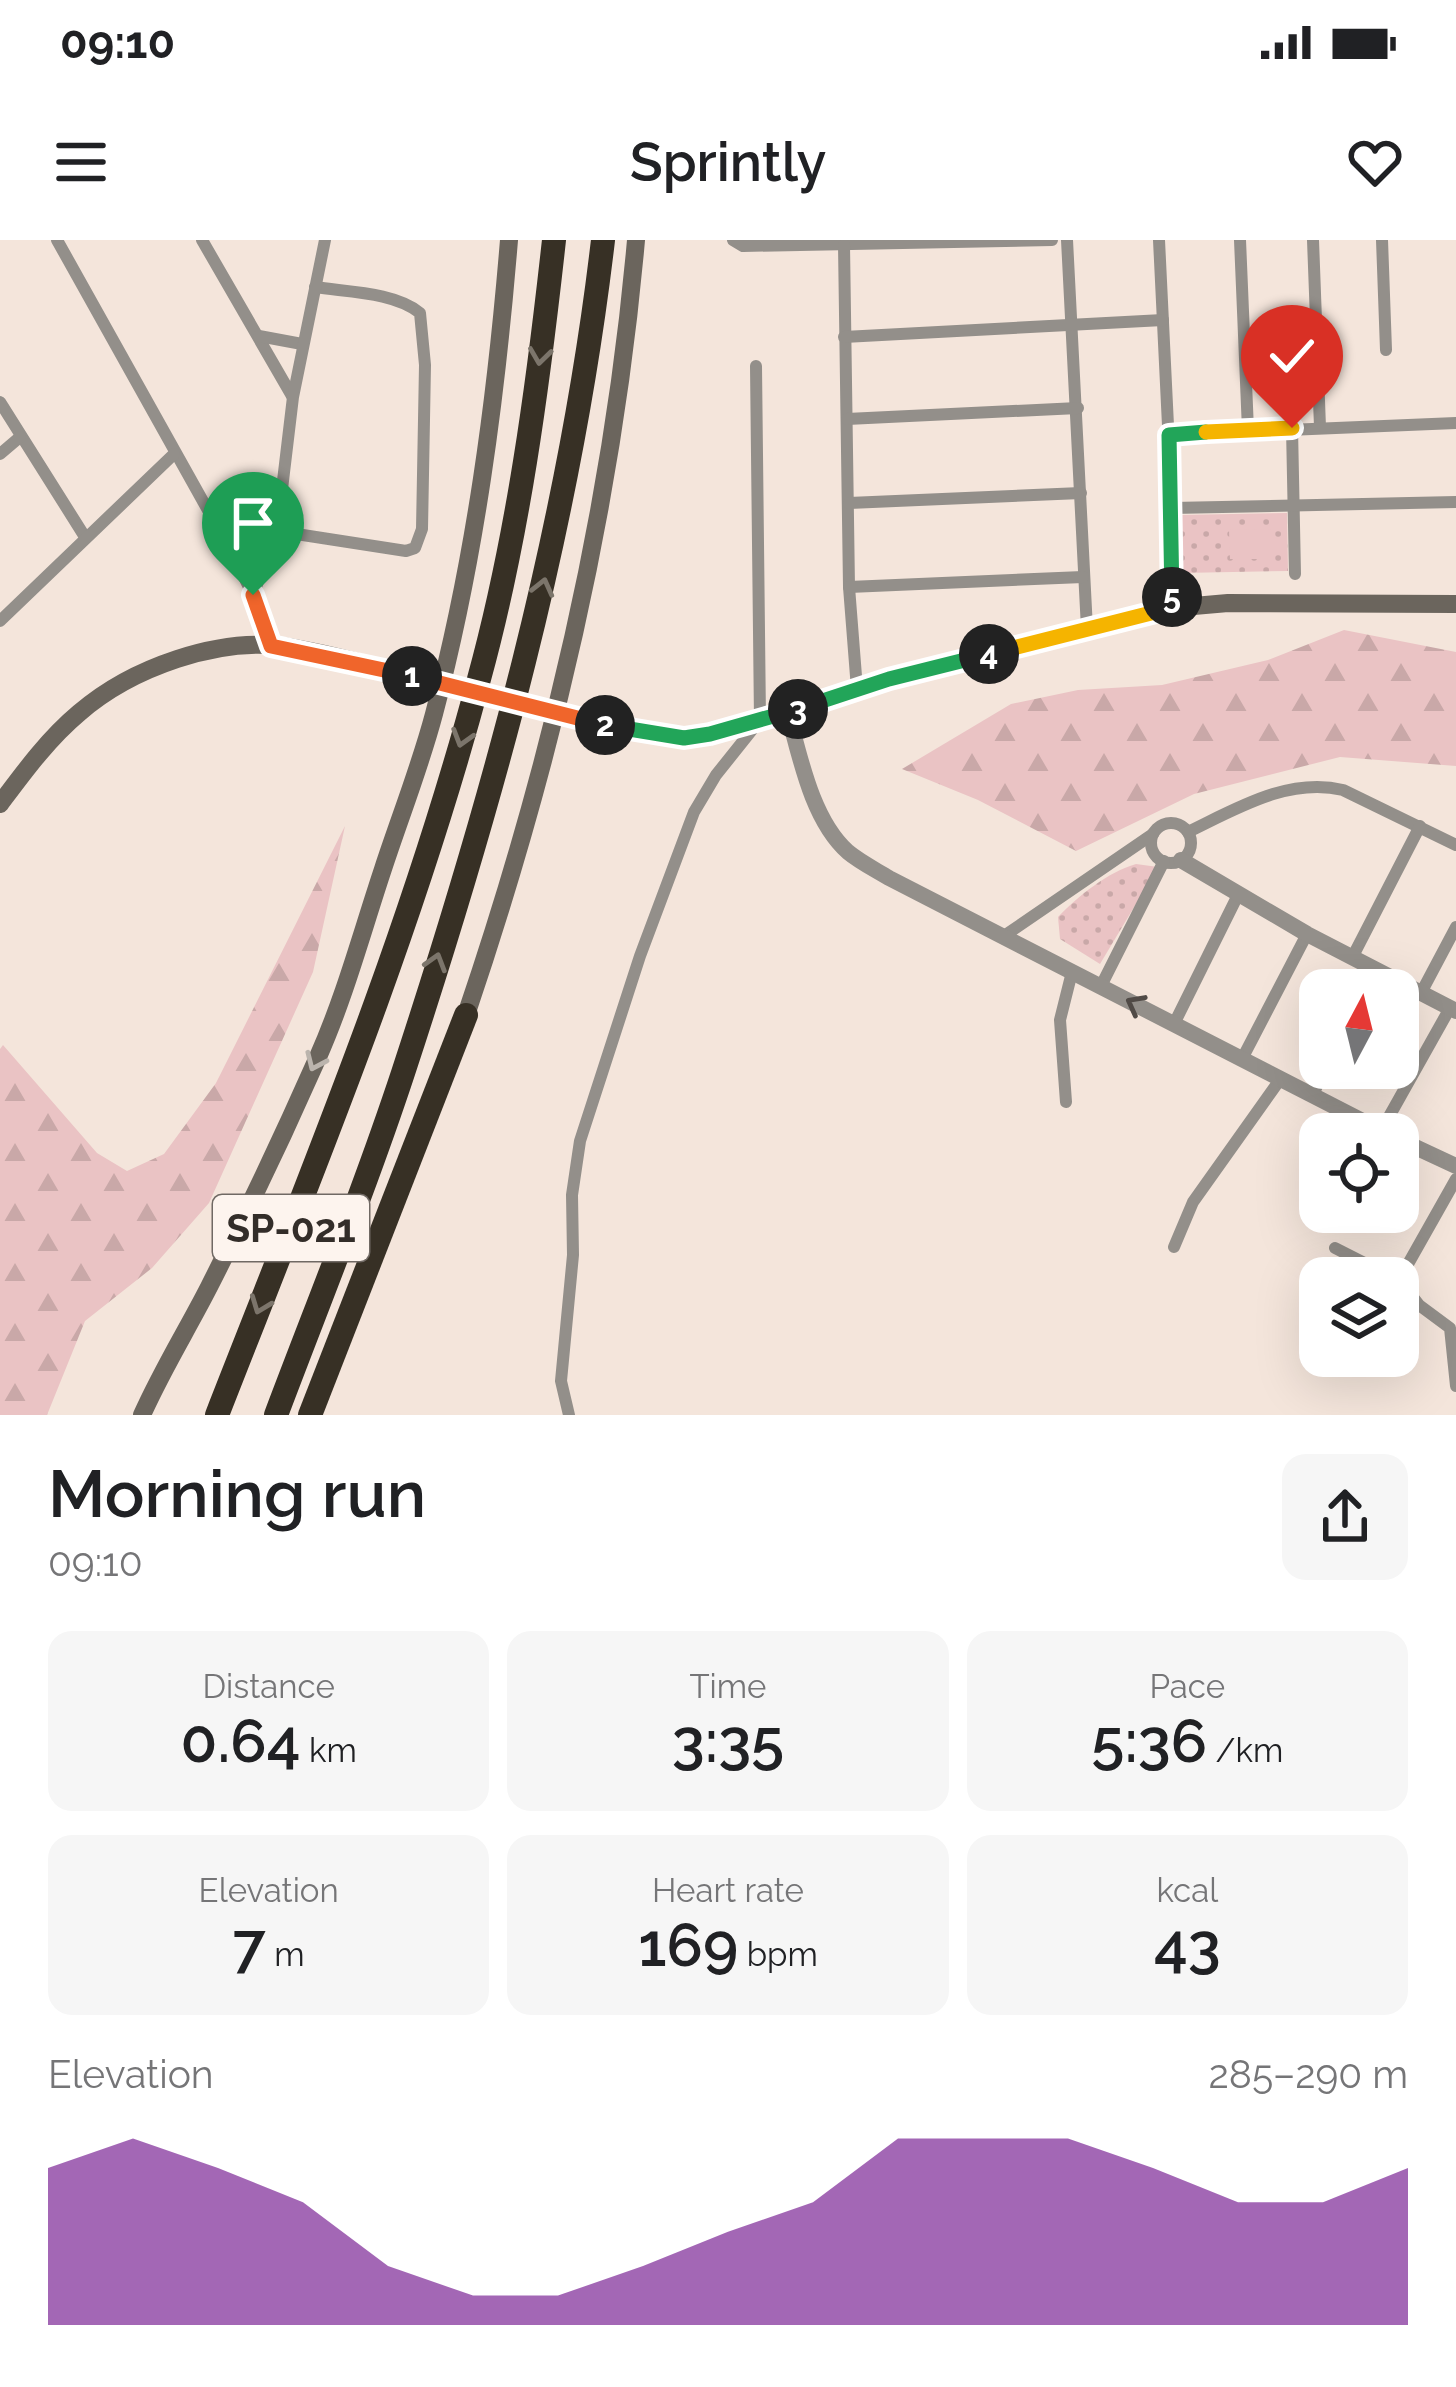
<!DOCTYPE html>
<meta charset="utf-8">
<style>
:root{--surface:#fff;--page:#f6f6f6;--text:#202124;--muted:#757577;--accent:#7d2897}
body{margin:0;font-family:Raleway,sans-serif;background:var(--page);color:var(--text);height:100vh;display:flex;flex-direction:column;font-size:45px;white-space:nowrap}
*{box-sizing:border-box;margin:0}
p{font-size:39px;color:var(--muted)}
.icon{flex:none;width:66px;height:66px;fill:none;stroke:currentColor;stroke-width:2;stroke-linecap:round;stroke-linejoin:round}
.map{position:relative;height:1175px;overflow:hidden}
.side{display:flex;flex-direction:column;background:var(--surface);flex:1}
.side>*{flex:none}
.needle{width:78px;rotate:7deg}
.buttons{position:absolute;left:1299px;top:729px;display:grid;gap:24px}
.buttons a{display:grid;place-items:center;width:120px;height:120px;border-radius:24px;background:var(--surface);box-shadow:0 12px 48px #0002;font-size:60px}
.pin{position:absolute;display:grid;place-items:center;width:102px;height:102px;color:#fff;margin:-123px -51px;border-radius:50% 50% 50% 0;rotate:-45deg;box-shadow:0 0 12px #0007}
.pin .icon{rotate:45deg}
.km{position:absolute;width:60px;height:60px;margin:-30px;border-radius:50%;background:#222;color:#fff;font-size:33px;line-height:60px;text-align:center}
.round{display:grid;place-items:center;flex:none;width:126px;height:126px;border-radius:24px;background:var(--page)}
.head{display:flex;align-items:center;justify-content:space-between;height:204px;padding:0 48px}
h1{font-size:66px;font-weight:600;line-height:90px}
.metrics{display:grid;grid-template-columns:repeat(3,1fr);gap:18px;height:204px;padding:12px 48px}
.metrics div{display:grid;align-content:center;border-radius:24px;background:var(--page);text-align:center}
.metrics b{font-size:60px;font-weight:600}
.metrics small{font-size:33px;font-weight:400}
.metrics p{font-size:33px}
.chart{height:336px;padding:24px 48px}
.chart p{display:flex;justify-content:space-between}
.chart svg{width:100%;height:216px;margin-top:12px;fill:var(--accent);opacity:.7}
.status{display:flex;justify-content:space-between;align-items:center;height:84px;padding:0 60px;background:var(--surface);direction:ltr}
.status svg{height:33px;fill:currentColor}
header{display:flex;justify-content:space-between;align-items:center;height:156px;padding:0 48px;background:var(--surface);font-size:54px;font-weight:600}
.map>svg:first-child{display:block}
</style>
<div class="status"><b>09:10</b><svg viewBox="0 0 49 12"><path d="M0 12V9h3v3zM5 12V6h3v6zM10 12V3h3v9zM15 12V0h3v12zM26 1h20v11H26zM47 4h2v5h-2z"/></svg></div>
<header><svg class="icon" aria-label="menu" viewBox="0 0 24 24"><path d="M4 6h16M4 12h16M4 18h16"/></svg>Sprintly<svg class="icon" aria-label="heart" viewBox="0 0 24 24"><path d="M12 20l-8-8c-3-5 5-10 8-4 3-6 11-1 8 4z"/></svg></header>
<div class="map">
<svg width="1456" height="1175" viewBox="0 0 1456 1175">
<defs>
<pattern id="forest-firs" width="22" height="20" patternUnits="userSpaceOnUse" patternTransform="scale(3)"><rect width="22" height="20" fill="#eac3c4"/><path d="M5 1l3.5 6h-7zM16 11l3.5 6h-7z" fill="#c9a8a8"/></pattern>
<pattern id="park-dots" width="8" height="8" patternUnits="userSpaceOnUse" patternTransform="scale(3)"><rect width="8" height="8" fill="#eac3c4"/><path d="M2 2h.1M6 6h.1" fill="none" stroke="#c9a8a8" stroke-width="1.8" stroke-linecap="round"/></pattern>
</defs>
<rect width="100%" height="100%" fill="#f4e5db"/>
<g fill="url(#forest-firs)">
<path d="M1344,390L1456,412V526L1340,517L1194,554L1076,611L978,560L902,529L1011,464L1078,450L1162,445L1268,420Z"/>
<path d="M345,586L313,732L209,963L152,1028L85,1081L47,1175H0V809L3,805L97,913L127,931L164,914L216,843Z"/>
</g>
<g fill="url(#park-dots)">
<path d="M1287,273L1288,331L1181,333L1180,275Z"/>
<path d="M1136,624L1158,627L1100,724L1060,699L1058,677C1078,656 1108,632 1136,624Z"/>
</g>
<path fill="#eac3c4" d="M1272,289V319H1230L1229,290Z"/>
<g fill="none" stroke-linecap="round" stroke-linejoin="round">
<g stroke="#938f8a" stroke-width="12">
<path d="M57,0L233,315L253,355L271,406"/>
<path d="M202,0L292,156"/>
<path d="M733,0L743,6L1052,0"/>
<path d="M1067,0L1087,389"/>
<path d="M1159,0L1172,268L1171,368"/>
<path d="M1240,0L1248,190"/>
<path d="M1313,0L1320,187"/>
<path d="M1382,0L1386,110"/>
<path d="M844,5L849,347L857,449"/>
<path d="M259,96L302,104"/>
<path d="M844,97L1163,80"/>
<path d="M0,162L85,297"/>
<path d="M847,179L1078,168"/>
<path d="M1292,188L1295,334"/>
<path d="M1170,195L1456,183"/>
<path d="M0,214L20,197"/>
<path d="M849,263L1081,253"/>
<path d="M1172,268L1456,262"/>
<path d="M277,291L406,311L415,308L422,289L425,125L420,73C395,52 346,52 315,47"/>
<path d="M849,347L1083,337"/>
<path d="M253,355L277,291L293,157L325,0"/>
<path d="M0,381L174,214"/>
<circle cx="1171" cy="603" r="20"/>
<path d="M1188,592C1236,569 1288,537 1343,550L1456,605"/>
<path d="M1004,696L1153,594"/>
<path d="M1353,716L1420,586"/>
<path d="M1101,746L1164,621"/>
<path d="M1365,750L1375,729"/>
<path d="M1421,753L1456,687"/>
<path d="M1174,784L1238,655"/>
<path d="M1242,819L1307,694"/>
<path d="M1312,856L1326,828"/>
<path d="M1066,862L1060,780L1072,732"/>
<path d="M1381,891L1450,768"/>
<path d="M1174,1007L1193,962L1279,841"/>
<path d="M1335,1008L1394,1038"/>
<path d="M1399,1040L1456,939"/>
<path d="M1401,1042L1419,1065L1450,1088L1456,1146"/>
<path d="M569,1175L561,1141L573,1015L572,955L580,901L640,716L694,572L716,535L760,480L756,126"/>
</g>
<g stroke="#938f8a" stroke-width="16">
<path d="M788,473C800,517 812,580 848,612C860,622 876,630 889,638L1388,894"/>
<path d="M1181,620L1307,694L1456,771"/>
<path d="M1398,899L1456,926"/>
</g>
<g stroke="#6b655d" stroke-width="18">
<path d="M580,480C624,489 666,500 710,494L889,439L1171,368L1228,363L1456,364"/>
<path d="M0,564C24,532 48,499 79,473C131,428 219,396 288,407C327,413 367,425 406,434"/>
<path d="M466,775C551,525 613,263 636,0"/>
<path d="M142,1175C162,1130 187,1090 209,1047C247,972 284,894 318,817C345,756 362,692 383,629C400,577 420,527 434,474C475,319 496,159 509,0"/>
</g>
<g stroke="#373025" stroke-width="24">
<path d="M217,1175C312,932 412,691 479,439C518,297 538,146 554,0"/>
<path d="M276,1175C319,1061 365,948 403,833C492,562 570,284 603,0"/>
<path d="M310,1175L466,775"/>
</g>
<path stroke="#6b655d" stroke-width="18" d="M406,434L580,480"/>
</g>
<defs><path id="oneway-chevron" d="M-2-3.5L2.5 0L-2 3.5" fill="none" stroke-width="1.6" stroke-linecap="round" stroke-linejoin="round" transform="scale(3)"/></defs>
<g stroke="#7c756b">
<use href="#oneway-chevron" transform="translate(540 116) rotate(98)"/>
<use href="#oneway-chevron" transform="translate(543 347) rotate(-76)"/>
<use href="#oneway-chevron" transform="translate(462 498) rotate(107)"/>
<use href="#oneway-chevron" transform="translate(436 722) rotate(-73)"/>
<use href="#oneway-chevron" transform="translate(260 1065) rotate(111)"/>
</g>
<use stroke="#504a46" href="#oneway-chevron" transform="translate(1135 764) rotate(-152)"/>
<use stroke="#bbb4ad" href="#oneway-chevron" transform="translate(315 822) rotate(114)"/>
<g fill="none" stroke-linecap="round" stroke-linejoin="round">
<g stroke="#fff" stroke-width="24">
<path id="split-1" d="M253,355L271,406L412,436"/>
</g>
<g stroke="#fff" stroke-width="24">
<path id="split-2" d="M412,436L605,485"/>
</g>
<g stroke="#fff" stroke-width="24">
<path id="split-3" d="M605,485L684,498L710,494L798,469"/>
</g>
<g stroke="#fff" stroke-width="24">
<path id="split-4" d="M798,469L889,439L989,414"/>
</g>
<g stroke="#fff" stroke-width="24">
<path id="split-5" d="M989,414L1171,368L1172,357"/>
</g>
<g stroke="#fff" stroke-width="24">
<path id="split-6" d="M1172,357L1169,195L1206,192"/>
</g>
<g stroke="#fff" stroke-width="24">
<path id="split-7" d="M1206,192L1292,188"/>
</g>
<use href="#split-1" stroke="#f0652b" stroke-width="15"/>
<use href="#split-2" stroke="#f0652b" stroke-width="15"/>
<use href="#split-3" stroke="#22a559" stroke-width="15"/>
<use href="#split-4" stroke="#22a559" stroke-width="15"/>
<use href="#split-5" stroke="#f5b400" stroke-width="15"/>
<use href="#split-6" stroke="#22a559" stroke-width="15"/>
<use href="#split-7" stroke="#f5b400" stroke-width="15"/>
</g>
<g text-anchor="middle" stroke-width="9" stroke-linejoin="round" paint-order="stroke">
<rect fill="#fdf4ee" stroke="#706964" stroke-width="3" x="213" y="955" width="156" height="66" rx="9"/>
<g font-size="39" font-weight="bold" fill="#332d29">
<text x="291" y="1002">SP-021</text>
</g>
</g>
</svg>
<div class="buttons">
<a><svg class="needle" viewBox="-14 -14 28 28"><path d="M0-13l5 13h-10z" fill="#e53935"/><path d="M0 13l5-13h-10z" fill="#757577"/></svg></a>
<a><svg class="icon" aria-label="locate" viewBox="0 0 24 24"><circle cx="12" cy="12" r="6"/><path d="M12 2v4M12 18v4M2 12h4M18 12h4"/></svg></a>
<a><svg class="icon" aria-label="layers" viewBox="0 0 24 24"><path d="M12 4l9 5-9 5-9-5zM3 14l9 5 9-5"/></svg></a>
</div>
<div class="pin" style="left:253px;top:355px;background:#1e9e55"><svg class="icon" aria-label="arrive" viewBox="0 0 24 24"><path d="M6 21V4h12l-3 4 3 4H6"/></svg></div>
<div class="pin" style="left:1292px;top:188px;background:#d93025"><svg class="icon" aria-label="check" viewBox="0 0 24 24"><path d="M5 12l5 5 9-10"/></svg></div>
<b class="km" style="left:412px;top:436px">1</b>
<b class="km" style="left:605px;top:485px">2</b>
<b class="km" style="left:798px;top:469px">3</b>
<b class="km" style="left:989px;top:414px">4</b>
<b class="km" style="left:1172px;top:357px">5</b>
</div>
<section class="side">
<div class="head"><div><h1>Morning run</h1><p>09:10</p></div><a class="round"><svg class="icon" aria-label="share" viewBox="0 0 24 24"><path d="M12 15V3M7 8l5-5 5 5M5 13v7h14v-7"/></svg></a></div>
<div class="metrics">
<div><p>Distance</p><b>0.64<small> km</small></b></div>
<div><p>Time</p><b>3:35</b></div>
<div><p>Pace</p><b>5:36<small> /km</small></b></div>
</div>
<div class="metrics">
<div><p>Elevation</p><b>7<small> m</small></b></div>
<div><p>Heart rate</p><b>169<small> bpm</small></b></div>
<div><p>kcal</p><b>43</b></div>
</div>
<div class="chart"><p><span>Elevation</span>285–290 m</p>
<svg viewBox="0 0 160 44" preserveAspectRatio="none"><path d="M0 44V12L10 6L20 12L30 19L40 32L50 38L60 38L70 32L80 25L90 19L100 6L110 6L120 6L130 12L140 19L150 19L160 12V44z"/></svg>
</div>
</section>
